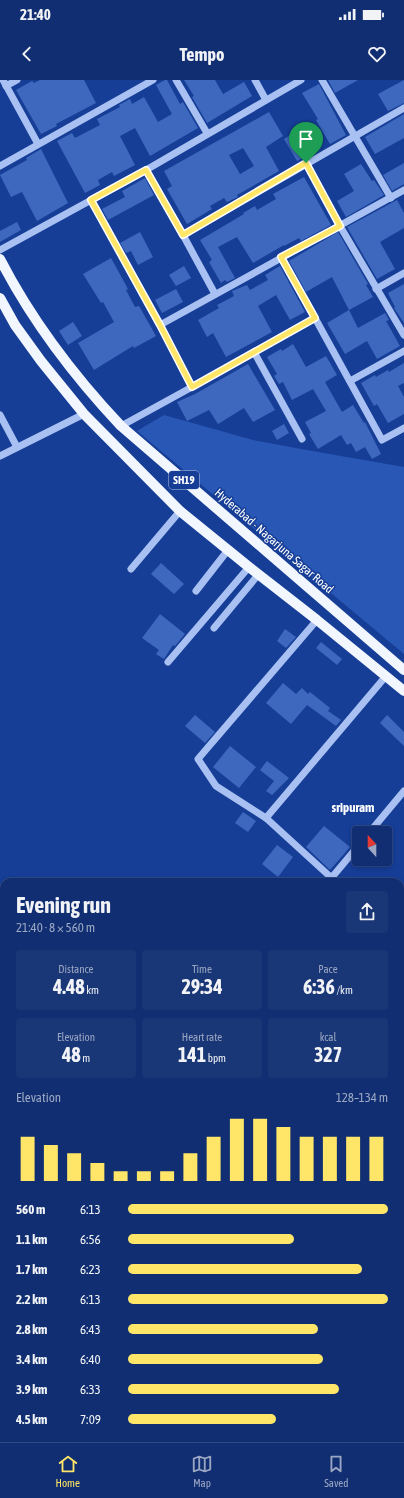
<!DOCTYPE html>
<meta charset="utf-8">
<style>
:root{--surface:#102e71;--page:#193676;--text:#f1f3f6;--muted:#9ca8c3;--line:#304a84;--accent:#ffe668}
body{margin:0;font-family:"Asap Condensed",sans-serif;background:var(--page);color:var(--text);height:100vh;display:flex;flex-direction:column;font-size:15px;white-space:nowrap}
*{box-sizing:border-box;margin:0}
p{font-size:13px;color:var(--muted)}
.icon{flex:none;width:22px;height:22px;fill:none;stroke:currentColor;stroke-width:2;stroke-linecap:round;stroke-linejoin:round}
.map{position:relative;flex:1;overflow:hidden}
.side{position:absolute;left:0px;top:798px;width:404px;height:564px;display:flex;flex-direction:column;background:var(--surface);border-radius:12px 12px 0 0;box-shadow:0 2px 6px #0003,0 0 0 1px var(--line)}
.side>*{flex:none}
.needle{width:26px;rotate:339deg}
.tools{position:absolute;left:352px;top:746px;display:grid;gap:8px}
.tools a{display:grid;place-items:center;width:40px;height:40px;border-radius:4px;background:var(--surface);box-shadow:0 2px 6px #0003,0 0 0 1px var(--line);font-size:20px}
.pin{position:absolute;display:grid;place-items:center;width:34px;height:34px;color:#fff;margin:-41px -17px;border-radius:50% 50% 50% 0;rotate:-45deg;box-shadow:0 0 4px #0007}
.pin .icon{rotate:45deg}
.round{display:grid;place-items:center;flex:none;width:42px;height:42px;border-radius:4px;background:var(--page)}
.summary{display:flex;align-items:center;justify-content:space-between;height:68px;padding:0 16px}
h1{font-size:22px;font-weight:700;line-height:30px}
.stats{display:grid;grid-template-columns:repeat(3,1fr);gap:6px;height:68px;padding:4px 16px}
.stats div{display:grid;align-content:center;border-radius:4px;background:var(--page);text-align:center}
.stats b{font-size:20px;font-weight:700}
.stats small{font-size:11px;font-weight:400}
.stats p{font-size:11px}
.chart{height:112px;padding:8px 16px}
.chart p{display:flex;justify-content:space-between}
.chart svg{width:100%;height:72px;margin-top:4px;stroke:var(--accent);stroke-width:6}
ul{padding:0 16px;list-style:none;font-size:13px}
li{display:grid;grid-template-columns:64px 48px 1fr;align-items:center;height:30px}
li i{height:10px;border-radius:5px;background:var(--accent)}
.status{display:flex;justify-content:space-between;align-items:center;height:28px;padding:0 20px;background:var(--surface);direction:ltr}
.status svg{height:11px;fill:currentColor}
header{display:flex;justify-content:space-between;align-items:center;height:52px;padding:0 16px;background:var(--surface);font-size:18px;font-weight:700}
.tab-bar{display:flex;justify-content:space-around;align-items:center;height:56px;border-top:1px solid var(--line);background:var(--surface);font-size:11px;color:var(--muted)}
.tab-bar a{display:grid;justify-items:center;gap:2px}
.tab-bar .on{color:var(--accent)}
.map>svg:first-child{display:block}
</style>
<div class="status"><b>21:40</b><svg viewBox="0 0 49 12"><path d="M0 12V9h3v3zM5 12V6h3v6zM10 12V3h3v9zM15 12V0h3v12zM26 1h20v11H26zM47 4h2v5h-2z"/></svg></div>
<header><svg class="icon" aria-label="back" viewBox="0 0 24 24"><path d="M15 5l-7 7 7 7"/></svg>Tempo<svg class="icon" aria-label="heart" viewBox="0 0 24 24"><path d="M12 20l-8-8c-3-5 5-10 8-4 3-6 11-1 8 4z"/></svg></header>
<div class="map">
<svg width="404" height="1362" viewBox="0 0 404 1362">
<rect width="100%" height="100%" fill="#163e97"/>
<path fill="#2957b5" d="M164,335L253,360L301,369L404,387V574L137,351Z"/>
<g fill="#3e68be" fill-rule="evenodd">
<path d="M40,0H84L96,23L56,44L57,46L41,54L16,10L32,1L34,3Z"/>
<path d="M165,0H167L180,24L183,22L198,48L150,76L135,48L120,56L135,85L114,96L112,92L98,100L100,105L85,113L57,61L72,53L75,58L100,45L97,39L120,27L119,25L130,19L132,24L144,17L158,42L172,34L156,5Z"/>
<path d="M184,0H215L223,14L244,2L252,16L207,43L192,17L194,16Z"/>
<path d="M328,0H358L335,13Z"/>
<path d="M404,0V23L388,31L378,14Z"/>
<path d="M319,4L346,55L330,64L316,40L318,39L302,13Z"/>
<path d="M269,32L283,56L266,67L279,91L237,115L238,117L227,122L224,118L210,126L212,129L187,144L167,109L172,106L164,91ZM243,68L254,86L240,94L229,75Z"/>
<path d="M404,34V58L375,74L365,57Z"/>
<path d="M299,50L312,73L297,81L284,59Z"/>
<path d="M41,69L68,123L37,141L22,112L11,117L0,95L27,80L26,78Z"/>
<path d="M404,83V104L392,111L383,95Z"/>
<path d="M361,84L372,101L374,100L384,115L346,137L337,121L354,111L344,94Z"/>
<path d="M304,97L331,145L301,161L299,158L284,166V165L253,183L237,157L218,167L235,198L227,202L225,200L221,203L209,182L212,180L200,160L244,134L243,133L255,126L257,130L276,119L273,114Z"/>
<path d="M145,98L154,115L108,140L102,129L125,117L122,111Z"/>
<path d="M397,120L404,133V148L380,162L395,189L377,199L347,147Z"/>
<path d="M17,142L21,150L0,162V151Z"/>
<path d="M140,152L153,177L138,185L131,171L126,173L120,163Z"/>
<path d="M338,152L368,204L366,205L373,217L349,230L332,197L306,212L289,181Z"/>
<path d="M111,178L128,209L126,210L135,227L139,226L156,256L134,268L133,266L94,290L78,263L114,242L103,222L101,223L83,194Z"/>
<path d="M184,186L191,198L176,206L169,195Z"/>
<path d="M280,186L305,232L290,240L276,215L258,226L272,252L226,277L213,253L207,257L198,240L219,228L217,225L234,216L232,211L247,205L250,210L268,200L265,195Z"/>
<path d="M404,204V243L394,228L395,227L388,213Z"/>
<path d="M176,209L183,222L162,233L155,220Z"/>
<path d="M349,230L358,248L385,233L389,240L386,241L400,266L377,279L367,261L345,274L327,243Z"/>
<path d="M73,242L82,256L68,265L59,251Z"/>
<path d="M293,264L306,287L326,276L337,295L325,302L342,332L353,325L364,343L365,342L381,374L372,379L365,367L356,372L351,363L347,365L341,355L318,369L309,354L311,353L305,342L326,331L313,309L292,320L283,302L279,304L274,296L277,294L267,277L281,269L282,271Z"/>
<path d="M404,283V303L398,306L404,317V334L388,343L377,324L374,326L361,303L375,295L376,297L388,290L389,292Z"/>
<path d="M248,284L275,330L253,342L244,328L218,344L209,330L187,341L177,322L195,314Z"/>
<path d="M284,344L289,353L277,360L272,351Z"/>
<path d="M161,483L184,504L174,514L151,494Z"/>
<path d="M160,534L185,554L175,566L173,565L164,579L156,574L159,570L142,558Z"/>
<path d="M285,549L296,557L286,568L277,561Z"/>
<path d="M321,562L342,579L337,585L316,568Z"/>
<path d="M283,603L296,614L302,608L308,614L310,612L330,628L328,631L341,640L336,646L307,625L291,644L266,623Z"/>
<path d="M195,635L215,652L205,663L185,646Z"/>
<path d="M387,635L404,652V666L380,643Z"/>
<path d="M230,666L256,687L239,708L213,687Z"/>
<path d="M267,681L289,698L272,715L266,711L274,701L260,690Z"/>
<path d="M243,732L256,741L248,752L235,743Z"/>
<path d="M324,746L350,767L330,790L306,767Z"/>
<path d="M277,765L293,777L278,797L262,784Z"/>
</g>
<g fill="none" stroke-linecap="round" stroke-linejoin="round">
<g stroke="#a8c0f2" stroke-width="7">
<path d="M3,0L38,64"/>
<path d="M176,0L207,53"/>
<path d="M255,0L266,20"/>
<path d="M322,0L391,118"/>
<path d="M6,6L17,0"/>
<path d="M306,83L340,146L404,255"/>
<path d="M0,86L153,0"/>
<path d="M146,90L183,155"/>
<path d="M91,120L160,245L192,307L121,346"/>
<path d="M0,170L146,90L301,0"/>
<path d="M376,209L404,193"/>
<path d="M215,214L183,155L404,28"/>
<path d="M315,238L382,360L404,348"/>
<path d="M160,245L404,110"/>
<path d="M254,272L302,359"/>
<path d="M350,301L404,271"/>
<path d="M192,307L315,238L281,177"/>
<path d="M0,335L17,367"/>
<path d="M0,376L84,334"/>
<path d="M131,489L180,431"/>
<path d="M196,511L228,470"/>
<path d="M317,540L198,679L216,706L266,738L336,802"/>
<path d="M214,548L258,495"/>
<path d="M168,582L249,487"/>
<path d="M266,738L386,596"/>
<path d="M369,753L404,711"/>
<path d="M328,802L359,765"/>
<path d="M400,843L404,838"/>
<path d="M400,863L404,866"/>
<path d="M400,971L404,965"/>
<path d="M400,1002L404,1005"/>
<path d="M0,1006L4,1009"/>
<path d="M0,1056L4,1051"/>
<path d="M400,1087L404,1091"/>
<path d="M400,1173L404,1176"/>
<path d="M0,1181L4,1177"/>
<path d="M0,1201L4,1204"/>
<path d="M400,1255L404,1250"/>
<path d="M400,1341L404,1344"/>
<path d="M75,1358L79,1362"/>
<path d="M188,1358L194,1362"/>
<path d="M315,1358L320,1362"/>
<path d="M100,1362L103,1358"/>
<path d="M218,1362L222,1358"/>
</g>
<g stroke="#f2f6ff" stroke-width="10">
<path d="M0,179C32,241 73,295 121,346L404,590"/>
<path d="M0,218L15,245L41,281L84,334L180,431L249,487L317,540L404,611"/>
</g>
</g>
<g fill="none" stroke-linecap="round" stroke-linejoin="round">
<g stroke="#fff" stroke-width="8">
<path id="route" d="M306,83L340,146L281,177L315,238L192,307L160,245L91,120L146,90L183,155Z"/>
</g>
<use href="#route" stroke="#ffe668" stroke-width="5"/>
</g>
<g text-anchor="middle" stroke-width="3" stroke-linejoin="round" paint-order="stroke">
<rect fill="#163e97" stroke="#b9c5e0" stroke-width="1" x="169" y="391" width="30" height="18" rx="3"/>
<g font-size="11" font-weight="bold" fill="#fff">
<text x="184" y="404">SH19</text>
</g>
<g font-size="12" fill="#fff" stroke="#163e97">
<text transform="translate(274 461) rotate(41)" y="4">Hyderabad - Nagarjuna Sagar Road</text>
</g>
<g font-size="13" font-weight="bold" fill="#fff" stroke="#163e97">
<text x="353" y="732">sripuram</text>
</g>
</g>
</svg>
<div class="tools">
<a><svg class="needle" viewBox="-14 -14 28 28"><path d="M0-13l5 13h-10z" fill="#e53935"/><path d="M0 13l5-13h-10z" fill="#9ca8c3"/></svg></a>
</div>
<div class="pin" style="left:306px;top:83px;background:#1e9e55"><svg class="icon" aria-label="arrive" viewBox="0 0 24 24"><path d="M6 21V4h12l-3 4 3 4H6"/></svg></div>
<section class="side">
<div class="summary"><div><h1>Evening run</h1><p>21:40 · 8 × 560 m</p></div><a class="round"><svg class="icon" aria-label="share" viewBox="0 0 24 24"><path d="M12 15V3M7 8l5-5 5 5M5 13v7h14v-7"/></svg></a></div>
<div class="stats">
<div><p>Distance</p><b>4.48<small> km</small></b></div>
<div><p>Time</p><b>29:34</b></div>
<div><p>Pace</p><b>6:36<small> /km</small></b></div>
</div>
<div class="stats">
<div><p>Elevation</p><b>48<small> m</small></b></div>
<div><p>Heart rate</p><b>141<small> bpm</small></b></div>
<div><p>kcal</p><b>327</b></div>
</div>
<div class="chart"><p><span>Elevation</span>128–134 m</p>
<svg viewBox="0 0 160 44" preserveAspectRatio="none"><path d="M5 44V17M15 44V22M25 44V27M35 44V33M45 44V38M55 44V38M65 44V38M75 44V27M85 44V17M95 44V6M105 44V6M115 44V11M125 44V17M135 44V17M145 44V17M155 44V17"/></svg>
</div>
<ul>
<li><b>560 m</b>6:13<i style="width:100%"></i></li>
<li><b>1.1 km</b>6:56<i style="width:64%"></i></li>
<li><b>1.7 km</b>6:23<i style="width:90%"></i></li>
<li><b>2.2 km</b>6:13<i style="width:100%"></i></li>
<li><b>2.8 km</b>6:43<i style="width:73%"></i></li>
<li><b>3.4 km</b>6:40<i style="width:75%"></i></li>
<li><b>3.9 km</b>6:33<i style="width:81%"></i></li>
<li><b>4.5 km</b>7:09<i style="width:57%"></i></li>
</ul>
</section>
</div>
<nav class="tab-bar">
<a class="on"><svg class="icon" aria-label="home" viewBox="0 0 24 24"><path d="M3 11l9-7 9 7M6 9v11h12V9"/></svg>Home</a>
<a><svg class="icon" aria-label="map" viewBox="0 0 24 24"><path d="M3 6l6-2 6 2 6-2v14l-6 2-6-2-6 2zM9 4v14M15 6v14"/></svg>Map</a>
<a><svg class="icon" aria-label="saved" viewBox="0 0 24 24"><path d="M7 4h10v16l-5-4-5 4z"/></svg>Saved</a>
</nav>
